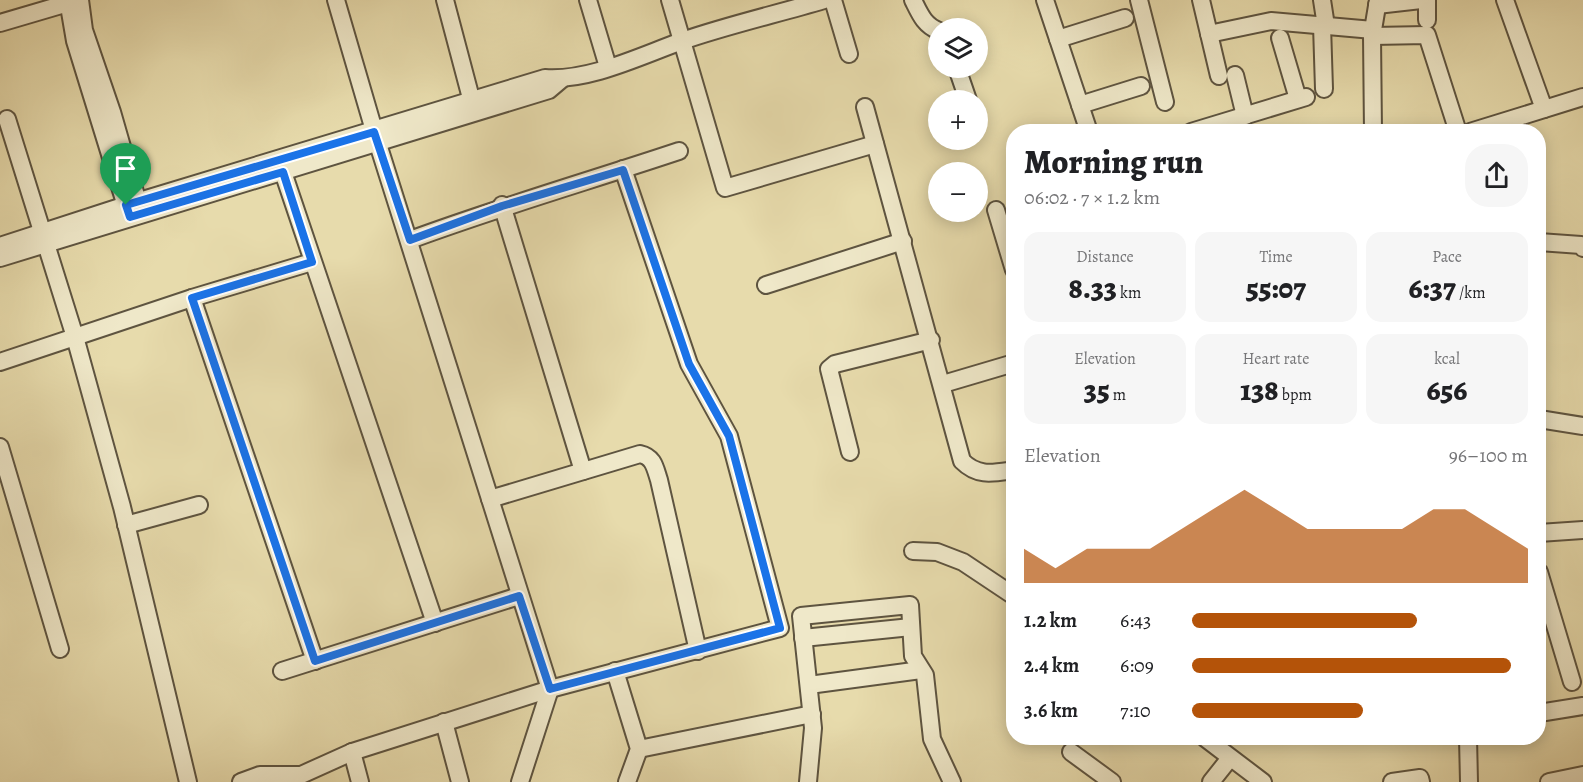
<!DOCTYPE html>
<meta charset="utf-8">
<style>
:root{--surface:#fff;--page:#f6f6f6;--text:#202124;--muted:#757577;--accent:#b45309}
body{margin:0;font-family:Alegreya,serif;background:var(--page);color:var(--text);height:100vh;display:flex;flex-direction:column;font-size:22px;white-space:nowrap}
*{box-sizing:border-box;margin:0}
p{font-size:20px;color:var(--muted)}
.icon{flex:none;width:33px;height:33px;fill:none;stroke:currentColor;stroke-width:2;stroke-linecap:round;stroke-linejoin:round}
.map{position:relative;flex:1;overflow:hidden}
.details{position:absolute;left:1006px;top:124px;width:540px;height:621px;display:flex;flex-direction:column;background:var(--surface);border-radius:24px;box-shadow:0 3px 15px #0003}
.details>*{flex:none}
.buttons{position:absolute;left:928px;top:18px;display:grid;gap:12px}
.buttons a{display:grid;place-items:center;width:60px;height:60px;border-radius:50%;background:var(--surface);box-shadow:0 3px 15px #0003;font-size:30px}
.pin{position:absolute;display:grid;place-items:center;width:51px;height:51px;color:#fff;margin:-62px -26px;border-radius:50% 50% 50% 0;rotate:-45deg;box-shadow:0 0 6px #0007}
.pin .icon{rotate:45deg}
.round{display:grid;place-items:center;flex:none;width:63px;height:63px;border-radius:24px;background:var(--page)}
.headline{display:flex;align-items:center;justify-content:space-between;height:102px;padding:0 18px}
h1{font-size:33px;font-weight:800;line-height:45px}
.stats{display:grid;grid-template-columns:repeat(3,1fr);gap:9px;height:102px;padding:6px 18px}
.stats div{display:grid;align-content:center;border-radius:15px;background:var(--page);text-align:center}
.stats b{font-size:30px;font-weight:800}
.stats small{font-size:16px;font-weight:400}
.stats p{font-size:16px}
.chart{height:168px;padding:12px 18px}
.chart p{display:flex;justify-content:space-between}
.chart svg{width:100%;height:108px;margin-top:6px;fill:var(--accent);opacity:.7}
ul{padding:0 18px;list-style:none;font-size:20px}
li{display:grid;grid-template-columns:96px 72px 1fr;align-items:center;height:45px}
li i{height:15px;border-radius:8px;background:var(--accent)}
.map>svg:first-child{display:block}
</style>
<div class="map">
<svg width="1583" height="782" viewBox="0 0 1583 782">
<rect width="100%" height="100%" fill="#e7dbac"/>
<filter id="stains"><feTurbulence type="fractalNoise" baseFrequency=".00333" numOctaves="4"/><feColorMatrix values="0 0 0 0 .2 0 0 0 0 .09 0 0 0 0 .02 0 0 0 .5 -.17"/></filter>
<radialGradient id="worn" r=".72"><stop offset=".6" stop-color="#630" stop-opacity="0"/><stop offset="1" stop-color="#630" stop-opacity=".3"/></radialGradient>
<g fill="none" stroke-linecap="round" stroke-linejoin="round">
<g stroke="#5e5440" stroke-width="20">
<g id="street">
<path d="M68,0L75,41L129,216"/>
<path d="M80,0L84,30L112,112L141,213"/>
<path d="M336,0L378,144L550,689L520,782"/>
<path d="M445,0L472,102"/>
<path d="M588,0L608,67"/>
<path d="M670,0L725,188L875,144"/>
<path d="M833,0L849,54"/>
<path d="M913,0C920,14 924,25 939,31"/>
<path d="M1045,0L1089,132"/>
<path d="M1139,0L1165,102"/>
<path d="M1201,0L1219,76"/>
<path d="M1322,0L1326,26"/>
<path d="M1427,0V20"/>
<path d="M1505,0L1544,109"/>
<path d="M1377,5L1421,0"/>
<path d="M0,23L68,3L77,4"/>
<path d="M1322,25L1324,89"/>
<path d="M1209,34L1271,21L1373,30"/>
<path d="M1372,36L1427,35L1458,132"/>
<path d="M1280,38L1298,99"/>
<path d="M1058,39L1125,18"/>
<path d="M957,68L968,100"/>
<path d="M1235,75L1245,116"/>
<path d="M1080,105L1141,86"/>
<path d="M865,107L962,461C978,477 993,473 1014,470"/>
<path d="M7,119L75,337L122,507L188,782"/>
<path d="M1191,132L1306,97"/>
<path d="M1373,132L1372,36L1378,0"/>
<path d="M1470,132L1583,97"/>
<path d="M283,172L435,623"/>
<path d="M502,205L583,471"/>
<path d="M996,210L1014,270"/>
<path d="M410,240C499,207 589,181 679,151"/>
<path d="M1539,242L1581,245L1583,248"/>
<path d="M0,246L126,205L545,78C590,81 640,56 682,41C728,25 777,14 824,0"/>
<path d="M0,258L549,90L562,79"/>
<path d="M766,285L903,241"/>
<path d="M192,298L315,661"/>
<path d="M0,362L192,298L312,262"/>
<path d="M943,384L1014,363"/>
<path d="M1539,419L1583,426"/>
<path d="M0,447L60,649"/>
<path d="M850,452L829,369L835,364L931,340"/>
<path d="M490,499L640,454C654,457 655,468 659,480L698,651"/>
<path d="M126,525L199,505"/>
<path d="M1539,533L1583,530"/>
<path d="M913,551L937,552L963,562L1014,596"/>
<path d="M1539,572L1572,682"/>
<path d="M803,638L911,627"/>
<path d="M282,671L519,596"/>
<path d="M615,671L639,749L627,782"/>
<path d="M809,685L921,670"/>
<path d="M1539,713L1583,706"/>
<path d="M444,722L460,782"/>
<path d="M1205,738L1263,782"/>
<path d="M1468,738L1469,782"/>
<path d="M639,749L812,714"/>
<path d="M352,752L360,782"/>
<path d="M1071,752L1112,782"/>
<path d="M241,782L260,775H301L352,752L550,689L780,628L729,436L689,364L623,169"/>
<path d="M808,782L813,728L801,616L910,605L913,656L925,675L932,739L952,782"/>
<path d="M1211,782L1230,758"/>
<path d="M1392,782L1420,778L1421,782"/>
<path d="M1549,782L1583,775"/>
</g>
</g>
<use href="#street" stroke="#efe8c9" stroke-width="16"/>
</g>
<g fill="none" stroke-linecap="round" stroke-linejoin="round">
<g stroke="#fff" stroke-width="12">
<path id="route" d="M374,132L410,240L502,206L623,170L689,364L729,436L780,628L550,689L519,596L315,661L192,298L312,262L283,172L130,217L126,205Z"/>
</g>
<use href="#route" stroke="#1a73e8" stroke-width="8"/>
</g>
<rect width="100%" height="100%" filter="url(#stains)"/>
<rect width="100%" height="100%" fill="url(#worn)"/>
</svg>
<div class="buttons">
<a><svg class="icon" aria-label="layers" viewBox="0 0 24 24"><path d="M12 4l9 5-9 5-9-5zM3 14l9 5 9-5"/></svg></a>
<a>+</a>
<a>−</a>
</div>
<div class="pin" style="left:126px;top:205px;background:#1e9e55"><svg class="icon" aria-label="arrive" viewBox="0 0 24 24"><path d="M6 21V4h12l-3 4 3 4H6"/></svg></div>
<section class="details">
<div class="headline"><div><h1>Morning run</h1><p>06:02 · 7 × 1.2 km</p></div><a class="round"><svg class="icon" aria-label="share" viewBox="0 0 24 24"><path d="M12 15V3M7 8l5-5 5 5M5 13v7h14v-7"/></svg></a></div>
<div class="stats">
<div><p>Distance</p><b>8.33<small> km</small></b></div>
<div><p>Time</p><b>55:07</b></div>
<div><p>Pace</p><b>6:37<small> /km</small></b></div>
</div>
<div class="stats">
<div><p>Elevation</p><b>35<small> m</small></b></div>
<div><p>Heart rate</p><b>138<small> bpm</small></b></div>
<div><p>kcal</p><b>656</b></div>
</div>
<div class="chart"><p><span>Elevation</span>96–100 m</p>
<svg viewBox="0 0 160 44" preserveAspectRatio="none"><path d="M0 44V30L10 38L20 30L30 30L40 30L50 22L60 14L70 6L80 14L90 22L100 22L110 22L120 22L130 14L140 14L150 22L160 30V44z"/></svg>
</div>
<ul>
<li><b>1.2 km</b>6:43<i style="width:67%"></i></li>
<li><b>2.4 km</b>6:09<i style="width:95%"></i></li>
<li><b>3.6 km</b>7:10<i style="width:51%"></i></li>
</ul>
</section>
</div>
